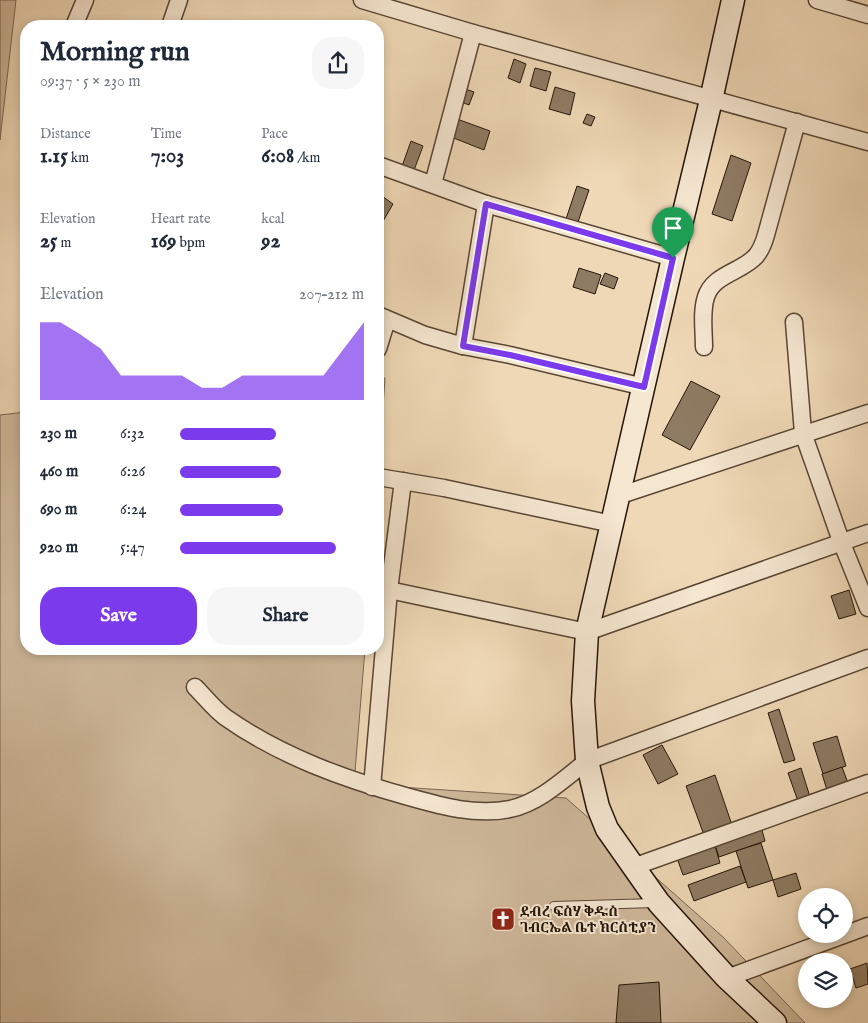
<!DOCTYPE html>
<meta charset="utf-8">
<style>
:root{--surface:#fff;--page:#f6f6f7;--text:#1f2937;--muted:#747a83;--accent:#7c3aed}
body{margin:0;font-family:"IM FELL English","Noto Serif Ethiopic",serif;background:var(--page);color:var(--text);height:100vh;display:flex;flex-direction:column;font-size:19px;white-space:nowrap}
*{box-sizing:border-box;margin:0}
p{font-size:16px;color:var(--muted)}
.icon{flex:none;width:28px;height:28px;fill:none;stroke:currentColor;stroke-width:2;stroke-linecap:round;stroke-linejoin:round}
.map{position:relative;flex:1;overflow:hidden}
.drawer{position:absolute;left:20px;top:20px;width:364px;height:635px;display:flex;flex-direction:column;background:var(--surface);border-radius:20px;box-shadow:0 2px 8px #0003}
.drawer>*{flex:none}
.controls{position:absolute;left:798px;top:888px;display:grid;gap:10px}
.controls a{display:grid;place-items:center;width:55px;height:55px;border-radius:50%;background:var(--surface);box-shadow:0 2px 8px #0003;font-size:25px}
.pin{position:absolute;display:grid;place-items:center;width:42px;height:42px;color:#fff;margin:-51px -21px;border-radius:50% 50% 50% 0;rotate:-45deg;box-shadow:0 0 5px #0007}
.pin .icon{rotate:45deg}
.round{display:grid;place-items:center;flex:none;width:52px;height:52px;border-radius:20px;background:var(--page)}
.summary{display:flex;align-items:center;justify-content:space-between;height:85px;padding:0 20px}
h1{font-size:28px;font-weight:700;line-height:38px}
.stats{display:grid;grid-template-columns:repeat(3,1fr);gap:8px;height:85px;padding:5px 20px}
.stats div{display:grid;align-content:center}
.stats b{font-size:21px;font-weight:700}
.stats small{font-size:14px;font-weight:400}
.stats p{font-size:14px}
.chart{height:140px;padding:10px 20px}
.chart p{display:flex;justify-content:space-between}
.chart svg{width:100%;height:90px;margin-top:5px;fill:var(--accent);opacity:.7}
.action{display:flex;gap:10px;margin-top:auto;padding:10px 20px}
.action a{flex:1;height:58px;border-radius:20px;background:var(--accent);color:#fff;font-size:20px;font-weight:700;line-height:58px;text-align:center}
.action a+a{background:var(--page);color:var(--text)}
ul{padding:0 20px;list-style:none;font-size:16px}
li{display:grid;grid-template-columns:80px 60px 1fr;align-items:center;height:38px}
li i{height:12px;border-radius:6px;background:var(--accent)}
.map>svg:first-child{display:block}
</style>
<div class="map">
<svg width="868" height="1023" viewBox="0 0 868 1023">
<rect width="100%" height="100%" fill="#efd8b6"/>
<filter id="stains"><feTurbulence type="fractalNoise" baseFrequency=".004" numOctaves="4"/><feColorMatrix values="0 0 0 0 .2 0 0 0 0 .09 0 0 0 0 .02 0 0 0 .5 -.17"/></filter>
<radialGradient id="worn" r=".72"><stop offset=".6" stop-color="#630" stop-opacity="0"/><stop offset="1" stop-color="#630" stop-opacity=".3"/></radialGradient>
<g fill="#cdb799" stroke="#796651">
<path d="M0,0H16L0,140Z"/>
<path d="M385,378L378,480V379Z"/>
<path d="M26,412V649H365L354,784L566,798L723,937L805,1023H0V415Z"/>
</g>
<g fill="#8e7b63" stroke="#251609">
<path d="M514,59L526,64L520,83L508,78Z"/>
<path d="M535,68L551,72L546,91L530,86Z"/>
<path d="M460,87L474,92L469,105L456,100Z"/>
<path d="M555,87L575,93L570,115L549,109Z"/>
<path d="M587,114L595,117L591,126L583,123Z"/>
<path d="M457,119L490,131L484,150L451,137Z"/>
<path d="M411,141L423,146L413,173L401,169Z"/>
<path d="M731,155L751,163L732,221L712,214Z"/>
<path d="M577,186L589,190L578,222L566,219Z"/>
<path d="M382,196L393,204L382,223L378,220V204Z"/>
<path d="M579,268L601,275L595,294L573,287Z"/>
<path d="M605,273L618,278L614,289L600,284Z"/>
<path d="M691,381L720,396L690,450L662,435Z"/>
<path d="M849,590L856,614L839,619L831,596Z"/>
<path d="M779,709L795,760L784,763L768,713Z"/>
<path d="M837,736L846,766L823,774L813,743Z"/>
<path d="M662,745L678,774L658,784L643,755Z"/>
<path d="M842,767L848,783L827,790L822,774Z"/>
<path d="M801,768L811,800L799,804L788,773Z"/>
<path d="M715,775L732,825L704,835L686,786Z"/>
<path d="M761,827L765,841L719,857L714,842Z"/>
<path d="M761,843L773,880L748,888L736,851Z"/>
<path d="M715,846L720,863L683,875L677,858Z"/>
<path d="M740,866L746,882L694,901L688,885Z"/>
<path d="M796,873L801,889L778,897L773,880Z"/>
<path d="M867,963L868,984L856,988L850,969Z"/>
<path d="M659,982L661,1023H616L619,985Z"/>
</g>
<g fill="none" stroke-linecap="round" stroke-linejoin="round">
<g stroke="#584634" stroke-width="10">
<path id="lane" d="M554,906L655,903"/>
</g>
<g stroke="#584634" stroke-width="19">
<g id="street">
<path d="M362,0L473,33L868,142"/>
<path d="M817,0L868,15"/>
<path d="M74,26L85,0"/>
<path d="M170,26L179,0"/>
<path d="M378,165L486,204L673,258"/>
<path d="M433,184L473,33"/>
<path d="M378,315L425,335L463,346L510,355L644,387"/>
<path d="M794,322L803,433L841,541L868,608"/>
<path d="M463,346L486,204"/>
<path d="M704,347C704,331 701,312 706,297C713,274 742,272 756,256C761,250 764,242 766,235L797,122"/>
<path d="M378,349L387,320"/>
<path d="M378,477L444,488L612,524"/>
<path d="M618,496L868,413"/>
<path d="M389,590L587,632L868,533"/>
<path d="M195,687C205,697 214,709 225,717C280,756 344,779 409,797C441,806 476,816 510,809C539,803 564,779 587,761L868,658"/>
<path d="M372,787L389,590L403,481"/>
<path d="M633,867L868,783"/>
<path d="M727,978L868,926"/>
</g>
</g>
<g stroke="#251609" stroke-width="25">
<path id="secondary" d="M733,0L711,100L673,258L587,632L583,701L587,761L598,807L607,829L659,903L727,978L775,1023"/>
</g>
<use href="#lane" stroke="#f5e6d0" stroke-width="8"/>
<use href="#street" stroke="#f5e6d0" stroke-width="16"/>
<use href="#secondary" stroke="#f5e6d0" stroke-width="22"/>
</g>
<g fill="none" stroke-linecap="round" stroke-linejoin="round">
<g stroke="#fff" stroke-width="10">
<path id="route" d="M486,204L673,258L644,387L510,355L463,346Z"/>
</g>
<use href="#route" stroke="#7c3aed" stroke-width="6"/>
</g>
<defs>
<g id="church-square" transform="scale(1.25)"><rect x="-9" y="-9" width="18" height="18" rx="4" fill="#8f2418" stroke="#f5e6d0"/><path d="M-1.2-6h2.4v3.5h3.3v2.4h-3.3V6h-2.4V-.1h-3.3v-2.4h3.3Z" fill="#fff"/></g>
</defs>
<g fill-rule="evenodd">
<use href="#church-square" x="503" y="919"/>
</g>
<g text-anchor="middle" stroke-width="4" stroke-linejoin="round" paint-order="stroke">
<g font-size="14" font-weight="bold" fill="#251609" stroke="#f5e6d0" text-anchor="start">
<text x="520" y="916">ደብረ ፍስሃ ቅዱስ<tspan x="520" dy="16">ገብርኤል ቤተ ክርስቲያን</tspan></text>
</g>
</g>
<rect width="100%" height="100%" filter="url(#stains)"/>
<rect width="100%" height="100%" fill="url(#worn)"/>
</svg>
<div class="controls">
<a><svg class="icon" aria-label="locate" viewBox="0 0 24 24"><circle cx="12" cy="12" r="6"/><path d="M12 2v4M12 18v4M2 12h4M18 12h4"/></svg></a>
<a><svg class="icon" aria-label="layers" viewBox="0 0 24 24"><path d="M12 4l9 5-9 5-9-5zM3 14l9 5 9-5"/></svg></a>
</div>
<div class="pin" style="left:673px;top:258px;background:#1e9e55"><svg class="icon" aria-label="arrive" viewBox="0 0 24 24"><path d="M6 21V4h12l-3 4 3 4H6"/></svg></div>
<section class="drawer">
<div class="summary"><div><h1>Morning run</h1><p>09:37 · 5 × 230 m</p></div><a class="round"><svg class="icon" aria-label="share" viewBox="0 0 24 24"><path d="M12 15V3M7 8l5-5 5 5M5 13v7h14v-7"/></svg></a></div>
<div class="stats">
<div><p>Distance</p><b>1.15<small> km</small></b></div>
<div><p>Time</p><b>7:03</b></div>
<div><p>Pace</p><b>6:08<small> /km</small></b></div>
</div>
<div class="stats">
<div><p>Elevation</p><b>25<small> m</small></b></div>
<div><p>Heart rate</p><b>169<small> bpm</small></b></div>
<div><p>kcal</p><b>92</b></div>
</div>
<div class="chart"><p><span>Elevation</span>207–212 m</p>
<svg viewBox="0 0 160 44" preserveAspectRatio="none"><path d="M0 44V6L10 6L20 12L30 19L40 32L50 32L60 32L70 32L80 38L90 38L100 32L110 32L120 32L130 32L140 32L150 19L160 6V44z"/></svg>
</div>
<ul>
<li><b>230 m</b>6:32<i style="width:52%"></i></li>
<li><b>460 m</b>6:26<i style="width:55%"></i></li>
<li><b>690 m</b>6:24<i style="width:56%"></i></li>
<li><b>920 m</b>5:47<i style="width:85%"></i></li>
</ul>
<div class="action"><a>Save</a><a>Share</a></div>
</section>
</div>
